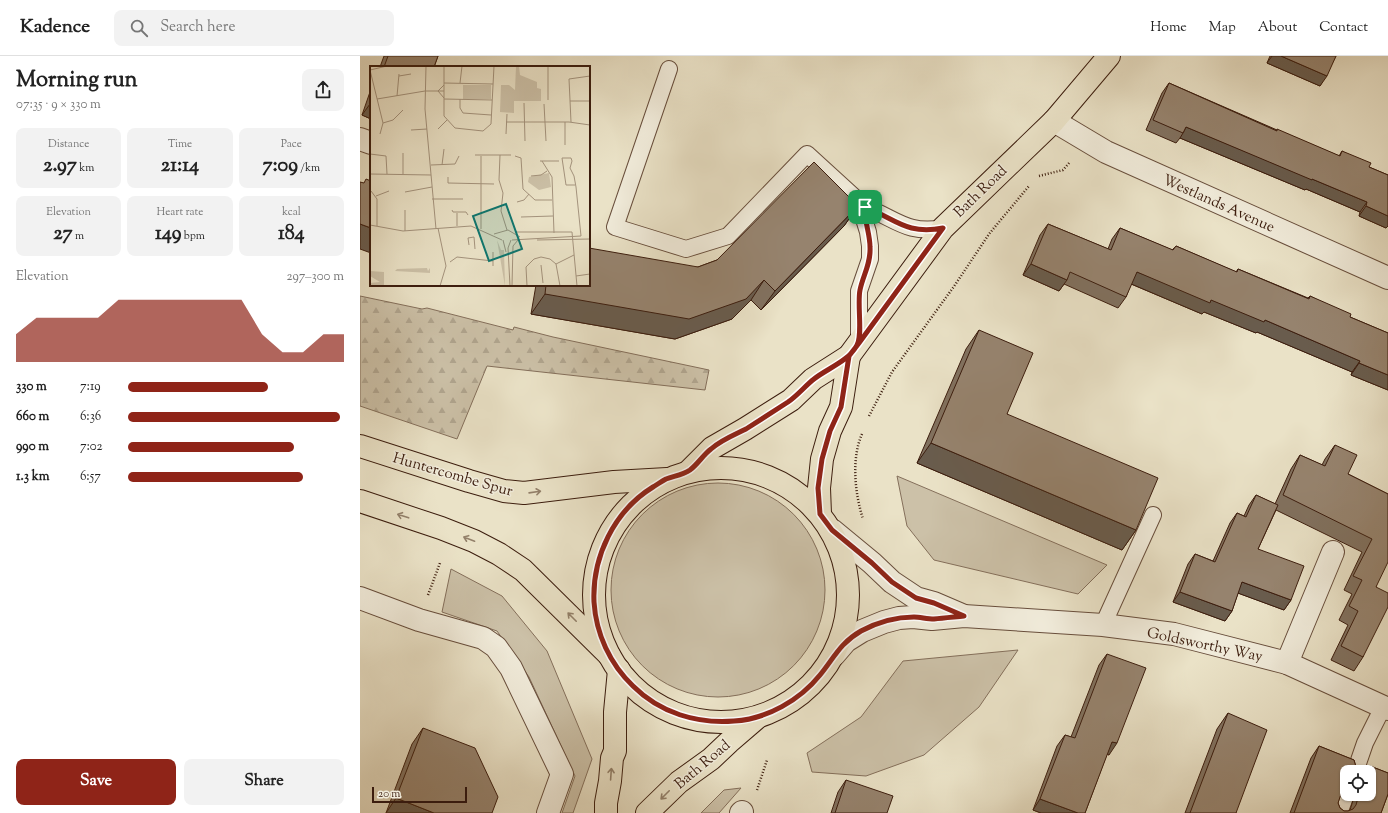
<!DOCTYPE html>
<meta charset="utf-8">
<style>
:root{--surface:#fff;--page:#f2f2f2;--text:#222;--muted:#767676;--line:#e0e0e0;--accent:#8f2418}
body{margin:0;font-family:"Sorts Mill Goudy",serif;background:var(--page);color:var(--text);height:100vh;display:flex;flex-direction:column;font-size:15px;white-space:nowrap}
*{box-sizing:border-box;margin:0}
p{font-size:13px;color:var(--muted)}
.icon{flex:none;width:22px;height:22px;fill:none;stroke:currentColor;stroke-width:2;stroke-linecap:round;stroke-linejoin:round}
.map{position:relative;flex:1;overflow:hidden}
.panel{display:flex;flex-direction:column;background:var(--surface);width:360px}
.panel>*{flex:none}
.fabs{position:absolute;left:980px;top:709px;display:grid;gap:8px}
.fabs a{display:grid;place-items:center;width:36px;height:36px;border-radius:8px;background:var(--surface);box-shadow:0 1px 3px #0004;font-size:20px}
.scale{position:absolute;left:12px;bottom:10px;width:95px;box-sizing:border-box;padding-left:4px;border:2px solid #3c1d0e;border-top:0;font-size:11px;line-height:14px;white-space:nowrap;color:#3c1d0e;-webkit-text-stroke:3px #f1ecdb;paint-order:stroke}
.pin{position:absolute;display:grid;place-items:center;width:34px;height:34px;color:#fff;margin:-17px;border-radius:8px;box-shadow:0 2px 6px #0006}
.round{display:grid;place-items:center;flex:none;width:42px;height:42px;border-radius:8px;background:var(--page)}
.headline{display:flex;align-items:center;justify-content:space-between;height:68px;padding:0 16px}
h1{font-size:22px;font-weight:700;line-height:30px}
.stats{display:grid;grid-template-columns:repeat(3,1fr);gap:6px;height:68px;padding:4px 16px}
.stats div{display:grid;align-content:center;border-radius:8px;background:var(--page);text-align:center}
.stats b{font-size:20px;font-weight:700}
.stats small{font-size:11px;font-weight:400}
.stats p{font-size:11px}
.chart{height:112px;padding:8px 16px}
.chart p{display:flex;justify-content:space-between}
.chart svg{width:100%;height:72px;margin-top:4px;fill:var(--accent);opacity:.7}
.cta{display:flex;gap:8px;margin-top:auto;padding:8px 16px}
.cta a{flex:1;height:46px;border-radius:8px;background:var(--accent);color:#fff;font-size:16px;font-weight:700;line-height:46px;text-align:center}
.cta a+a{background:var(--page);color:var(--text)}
ul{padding:0 16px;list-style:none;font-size:13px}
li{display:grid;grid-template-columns:64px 48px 1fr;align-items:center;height:30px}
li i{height:10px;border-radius:5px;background:var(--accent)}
header{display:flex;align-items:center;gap:24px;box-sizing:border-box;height:56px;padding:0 20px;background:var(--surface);border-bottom:1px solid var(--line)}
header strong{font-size:19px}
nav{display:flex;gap:22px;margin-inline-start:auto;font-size:14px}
.search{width:280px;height:36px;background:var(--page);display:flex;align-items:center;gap:10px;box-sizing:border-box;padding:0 14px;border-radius:8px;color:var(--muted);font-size:15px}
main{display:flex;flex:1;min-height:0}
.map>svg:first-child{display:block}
</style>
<header>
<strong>Kadence</strong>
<div class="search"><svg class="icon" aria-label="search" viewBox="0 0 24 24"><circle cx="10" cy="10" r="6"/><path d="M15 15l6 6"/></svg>Search here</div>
<nav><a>Home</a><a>Map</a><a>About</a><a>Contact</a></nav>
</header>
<main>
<section class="panel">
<div class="headline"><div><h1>Morning run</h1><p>07:35 · 9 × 330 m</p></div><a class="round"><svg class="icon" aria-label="share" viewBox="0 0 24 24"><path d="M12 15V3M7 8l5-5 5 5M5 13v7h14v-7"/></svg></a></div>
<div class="stats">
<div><p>Distance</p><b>2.97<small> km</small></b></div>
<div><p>Time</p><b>21:14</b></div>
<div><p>Pace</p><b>7:09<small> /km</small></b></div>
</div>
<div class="stats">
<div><p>Elevation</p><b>27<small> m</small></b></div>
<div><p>Heart rate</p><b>149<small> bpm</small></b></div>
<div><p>kcal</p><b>184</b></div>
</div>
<div class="chart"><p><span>Elevation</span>297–300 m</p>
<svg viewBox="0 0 160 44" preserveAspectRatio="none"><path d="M0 44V27L10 17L20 17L30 17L40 17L50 6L60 6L70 6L80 6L90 6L100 6L110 6L120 27L130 38L140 38L150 27L160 27V44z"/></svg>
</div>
<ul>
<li><b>330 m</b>7:19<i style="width:65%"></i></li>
<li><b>660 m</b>6:36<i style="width:98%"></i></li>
<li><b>990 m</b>7:02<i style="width:77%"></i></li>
<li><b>1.3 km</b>6:57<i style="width:81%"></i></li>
</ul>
<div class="cta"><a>Save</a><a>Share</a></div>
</section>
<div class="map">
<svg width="1028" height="757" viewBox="0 0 1028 757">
<defs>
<pattern id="forest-firs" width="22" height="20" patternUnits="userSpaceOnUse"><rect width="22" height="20" fill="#ccc1a8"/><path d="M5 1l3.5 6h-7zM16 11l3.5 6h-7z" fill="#b0a58f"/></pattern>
</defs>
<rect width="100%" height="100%" fill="#eae2c7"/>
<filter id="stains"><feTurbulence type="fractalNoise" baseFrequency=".005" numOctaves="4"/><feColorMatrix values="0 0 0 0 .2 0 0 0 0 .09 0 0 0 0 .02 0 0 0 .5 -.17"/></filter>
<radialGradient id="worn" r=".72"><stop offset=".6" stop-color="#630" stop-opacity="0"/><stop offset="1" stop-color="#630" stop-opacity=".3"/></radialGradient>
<g fill="#ccc1a8" stroke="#846f5b">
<path d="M537,420L747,509L718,538L574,504L547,470Z"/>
<circle cx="358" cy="534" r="107"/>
<path d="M91,513L142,540L187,595L232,703L213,757H202L215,720L169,621L137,575L82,556Z"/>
<path d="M658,594L619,651L564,699L506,720L452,716L447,697L501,661L543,605Z"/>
<path d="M381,732L359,757H341L364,734Z"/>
</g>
<path fill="url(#forest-firs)" stroke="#846f5b" d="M0,240L62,253L67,252L153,274L154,271L193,281L349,314L345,334L127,310L97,383L0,350Z"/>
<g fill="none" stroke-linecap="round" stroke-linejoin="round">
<g stroke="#684e3c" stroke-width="18">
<g id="lane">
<path d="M309,13L255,171L326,193L368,180L447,98L505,151"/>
<path d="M499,287V235L510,203V190L508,176L504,163L505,151C535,162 547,179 583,172"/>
<path d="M743,569L793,459"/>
<path d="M995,716L1005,687L1023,651"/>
<path d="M979,757L987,736"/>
</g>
</g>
<g stroke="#684e3c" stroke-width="24">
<g id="street">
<path d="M694,65L746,96L1028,222"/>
<path d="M0,83L11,87"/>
<path d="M472,474L512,507L532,526L556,542L574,547L602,559"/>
<path d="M0,542L59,564L123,582L136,591L151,612L202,718L188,757"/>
<path d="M474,599L486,585L502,575L524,566L539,562L553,561L572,563L604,560L743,569L814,578L927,607L1028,653"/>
<path d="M927,607L973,496"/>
<path d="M381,757L382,756"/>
</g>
</g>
<g stroke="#3c1d0e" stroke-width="24">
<g id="primary">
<circle cx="361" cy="539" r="127"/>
<path d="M329,415L352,392L385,373L431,344L453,323L489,300L583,172L694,65L749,0"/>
<path d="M460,458L459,432L462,403L470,375L481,351L489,300"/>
<path d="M246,757V747L250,725L252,702L255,695V656L259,614"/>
<path d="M287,757L319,726L351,703L369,686L398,661"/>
</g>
</g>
<g stroke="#3c1d0e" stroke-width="24">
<g id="highway">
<path d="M0,390L109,425L144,435L164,437L254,426L307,423"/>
<path d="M0,445L81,472L114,485L139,498L163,514L249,599"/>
</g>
</g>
<g stroke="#3c1d0e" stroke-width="2.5" stroke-dasharray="1 2" stroke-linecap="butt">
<path d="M679,120L703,114L710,106"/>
<path d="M509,360L532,316L595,229L629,178L669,130"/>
<path d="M502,378C491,403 495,438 503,463"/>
<path d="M68,539L80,507"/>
<path d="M397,734L407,704"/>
</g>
<use href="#lane" stroke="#f1ecdb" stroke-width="16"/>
<use href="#street" stroke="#f1ecdb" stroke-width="22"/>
<use href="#primary" stroke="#eae2c7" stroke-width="22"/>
<use href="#highway" stroke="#eae2c7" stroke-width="22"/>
</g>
<g fill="#81715f" stroke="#3c1d0e" fill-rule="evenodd">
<path d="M24,0H78L74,11H20Z"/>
<path d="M910,0H976L960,30L907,7Z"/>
<path d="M809,27L917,74L979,100L982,95L1009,111L1028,119V170L1026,172L999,160L1000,156L946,133L945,134L820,82L816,87L786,74L802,37Z"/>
<path d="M11,33V63L2,59Z"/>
<path d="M498,150L484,170L401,254L391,244L372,263L315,283L171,258L176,229H229L338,211L357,204Z"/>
<path d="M688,168L748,193L752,183L760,172L812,194L816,190L876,216L878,213L948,242L950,240L990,261L1028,277V334L991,319L992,316L897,276L896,277L844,256L842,258L771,228L766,241L758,252L704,228L699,235L663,219L680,179Z"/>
<path d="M619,274L647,358L776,474L762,494L557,407L606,293Z"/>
<path d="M975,389L988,418L1028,438L1016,531L1003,601L994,615L971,604L988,569L979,564L992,538L984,534L1002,496L916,454L898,493L931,544L924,554L878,537L872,555L865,565L813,546L828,508L835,498L853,505L870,467L877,457L884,460L889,449L896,439L915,448L931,413L940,399L962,409L965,403Z"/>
<path d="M747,598L749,699L747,698L725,757H681L673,754L697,690L705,679L711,681L739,609Z"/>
<path d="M868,657L876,757H825L857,673Z"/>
<path d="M63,672L132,757H26L52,688Z"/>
<path d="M959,690L994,704L996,711L999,714H1005L1010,710L1028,717V738L1021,757H930L951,702ZM987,716H1009V738H995L990,754L988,755H984L980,752L978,747L984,727H987Z"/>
<path d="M486,724L527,757H471L478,736Z"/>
</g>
<g fill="#695c4d" stroke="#3c1d0e">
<path d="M912,0H921L967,20L960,30L907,7Z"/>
<path d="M10,48L11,49V63L2,59Z"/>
<path d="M826,71L952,123L1007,146L1000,156L946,133L945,134L820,82L823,77Z"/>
<path d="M498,150L484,170L401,254L415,235Z"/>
<path d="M1006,150L1028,160V170L1026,172L999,160Z"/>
<path d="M0,168L11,172V197L0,193Z"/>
<path d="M671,208L707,224L699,235L663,219Z"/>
<path d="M777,216L905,264L1000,305L992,316L897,276L896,277L844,256L842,258L769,227Z"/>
<path d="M404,224L391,244L372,263L315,283L171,258L185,238Z"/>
<path d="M999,307L1028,319V334L991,319Z"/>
<path d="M571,387L776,474L762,494L557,407Z"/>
<path d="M882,526L931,544L924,554L875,536Z"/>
<path d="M820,536L872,555L865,565L813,546Z"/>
<path d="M752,686L757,687L749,699L744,697Z"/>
<path d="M987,720V727H985L981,729Z"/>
<path d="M36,742L74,757H26Z"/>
<path d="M680,743L718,757H681L673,754Z"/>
</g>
<g fill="#96836e" stroke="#3c1d0e" fill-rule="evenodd">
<path d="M28,0H78L74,11H24Z"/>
<path d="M921,0H976L967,20Z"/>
<path d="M809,27L917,75V73L980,100L982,95L1011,107L1009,111L1028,119V160L1006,150L1007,146L952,123V124L826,71L823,77L793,64Z"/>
<path d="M454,106L498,150L415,235L404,224L386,243L329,263L185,238L186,229H229V192L338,211L357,204Z"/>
<path d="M6,123L11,125V172L0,168V126L4,127Z"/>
<path d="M688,168L751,194L760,172L813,194L816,190L877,216L878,213L949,243L950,240L991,258L990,261L1028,277V319L999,307L1000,305L905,264L904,266L851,244L850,247L777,216L766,241L710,216L707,224L671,208Z"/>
<path d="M619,274L673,297L647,358L798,422L776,474L571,387Z"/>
<path d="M975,389L997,399L988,418L1028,438V506L1016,531L1028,537V551L1003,601L981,590L998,555L989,550L1002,524L993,520L1012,483L923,439L940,399L965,410Z"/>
<path d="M896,439L918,449L898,493L944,510L931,544L882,526L872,555L820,536L835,498L855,506L877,457L886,461Z"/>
<path d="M747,598L786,612L757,687L752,686L725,757H718L680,743L705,679L715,682Z"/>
<path d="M868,657L907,674L876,757H830Z"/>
<path d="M63,672L115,692L138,741L132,757H74L36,742Z"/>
<path d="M959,690L994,704L996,711L999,714H1005L1010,710L1028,717V738L1021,757H934ZM993,715L1009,716V738H999L996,749L993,753L988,755H984L980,752L978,747L987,720V716Z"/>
<path d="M486,724L533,740L527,757H475Z"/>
</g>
<defs><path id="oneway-shaft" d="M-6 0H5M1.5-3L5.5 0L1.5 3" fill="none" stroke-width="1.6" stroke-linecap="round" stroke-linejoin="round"/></defs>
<g stroke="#93806a">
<use href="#oneway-shaft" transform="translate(175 436) rotate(-8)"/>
<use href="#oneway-shaft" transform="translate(43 460) rotate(-162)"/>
<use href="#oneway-shaft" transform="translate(109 483) rotate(-159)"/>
<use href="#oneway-shaft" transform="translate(212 561) rotate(-135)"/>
<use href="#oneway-shaft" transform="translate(251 718) rotate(-86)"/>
<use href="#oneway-shaft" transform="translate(305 739) rotate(135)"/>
</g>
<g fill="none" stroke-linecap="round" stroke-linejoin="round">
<g stroke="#fff" stroke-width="8">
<path id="route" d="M505,151C504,165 510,177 510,191C511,208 503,219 500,234C497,248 503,279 497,289C489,305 468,312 454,323C445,330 438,339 428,346C414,355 400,364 386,373C374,379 361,384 351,393C343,399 338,408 330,414C323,419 314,420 306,423C302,425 298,428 293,431C254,455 232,501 234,546C236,578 250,608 273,630C300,657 337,668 374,665C407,663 440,644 460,619C474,602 480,587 501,575C516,567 536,561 554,561C560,561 567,563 574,563C583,562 594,561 604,560L574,547L556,542L532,526L512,507L472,474L460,458L458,432L462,403L470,375L481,351L489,300L499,287L583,172C546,179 536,163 505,151"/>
</g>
<use href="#route" stroke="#8f2418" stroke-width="5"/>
</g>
<g text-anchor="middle" stroke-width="3" stroke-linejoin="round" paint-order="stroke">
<g font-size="15" fill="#3c1d0e" stroke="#f1ecdb">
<text transform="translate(620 135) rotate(-44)" y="5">Bath Road</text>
<text transform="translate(859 147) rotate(24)" y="5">Westlands Avenue</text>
<text transform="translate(93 418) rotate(16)" y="5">Huntercombe Spur</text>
<text transform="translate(845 588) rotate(12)" y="5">Goldsworthy Way</text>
<text transform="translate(342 708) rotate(-40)" y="5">Bath Road</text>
</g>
</g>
<g transform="translate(10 10)">
<rect width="220" height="220" fill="#eae2c7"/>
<path d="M146,0H149L150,9L167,16V22L171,23V35H144V47L130,46L131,19H139L145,24Z" fill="#ccc1a8"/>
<path d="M127,174L131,184H134L135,220ZM57,202L58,205L60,202V207L25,205L27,203ZM0,205L14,206V220H0V217L10,216L0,210Z" fill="#ccc1a8"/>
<path d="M93,19H121V33H93ZM179,107L181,121L169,124L158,116L159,111Z" fill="#ccc1a8"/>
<path fill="none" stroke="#a4937d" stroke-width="1" d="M56,0L55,43L66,163M74,0V50L85,62L113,65L121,58L124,0M0,4L13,57L10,68M0,4L17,0M29,10L41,8M74,17L123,18M90,17L92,0M74,19L68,25L74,32M27,30L29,8M7,33L55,25H74M74,33L122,34M90,33V42L93,47L121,49M178,34V0M200,35H220M154,37L155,75M174,38L176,75M136,56H199L220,59M195,56V79M201,56L199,13L220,10M13,57L23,54L33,44M68,63L77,54M41,64L57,63M136,68L137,48M33,87V108M0,88L16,90L17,108M105,89H141M130,89L129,114L133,127L131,145L137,164M145,90L151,92L153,123L165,134H182M170,95H189M172,95L182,111L184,167M61,99L85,98L89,90M72,99L74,83M0,108L61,109M161,110L171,109L177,105M78,111V117L124,118M205,119H196L192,92H201L202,95L200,102L204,110L206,121L211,170M1,125L7,133V160M35,126L62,121M6,130L19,125M62,133H93M147,136L154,134L159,128M35,144V165M82,144L83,146H96L98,149M151,151L183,150M0,159L33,165L101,160L132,174M87,160V147M68,162L76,200L70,220M111,163V90M146,166H202L207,220M124,168L138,164L150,171M133,174L136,186M142,174L211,170M167,174L220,173M99,179L98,172L104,171L105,183M123,186V200M80,196L87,191L123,195M186,198L204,189M171,199L173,217M206,210L220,208M140,220L138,182L141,174M142,220L143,180L148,174M157,220L156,201L164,193L171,191L180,193L186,198L190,220"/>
<path fill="#0f766e" fill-opacity="0.15" stroke="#0f766e" stroke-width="2" d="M136,138L152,183L119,195L103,150Z"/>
<rect width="220" height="220" fill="none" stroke="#3c1d0e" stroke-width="2"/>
</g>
<rect width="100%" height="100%" filter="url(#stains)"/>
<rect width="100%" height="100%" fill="url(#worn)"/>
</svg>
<div class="fabs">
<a><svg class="icon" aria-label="locate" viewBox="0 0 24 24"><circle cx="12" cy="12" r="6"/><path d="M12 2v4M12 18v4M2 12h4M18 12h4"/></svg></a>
</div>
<div class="scale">20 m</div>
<div class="pin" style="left:505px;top:151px;background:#1e9e55"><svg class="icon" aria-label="arrive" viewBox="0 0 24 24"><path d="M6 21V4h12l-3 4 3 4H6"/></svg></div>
</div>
</main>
